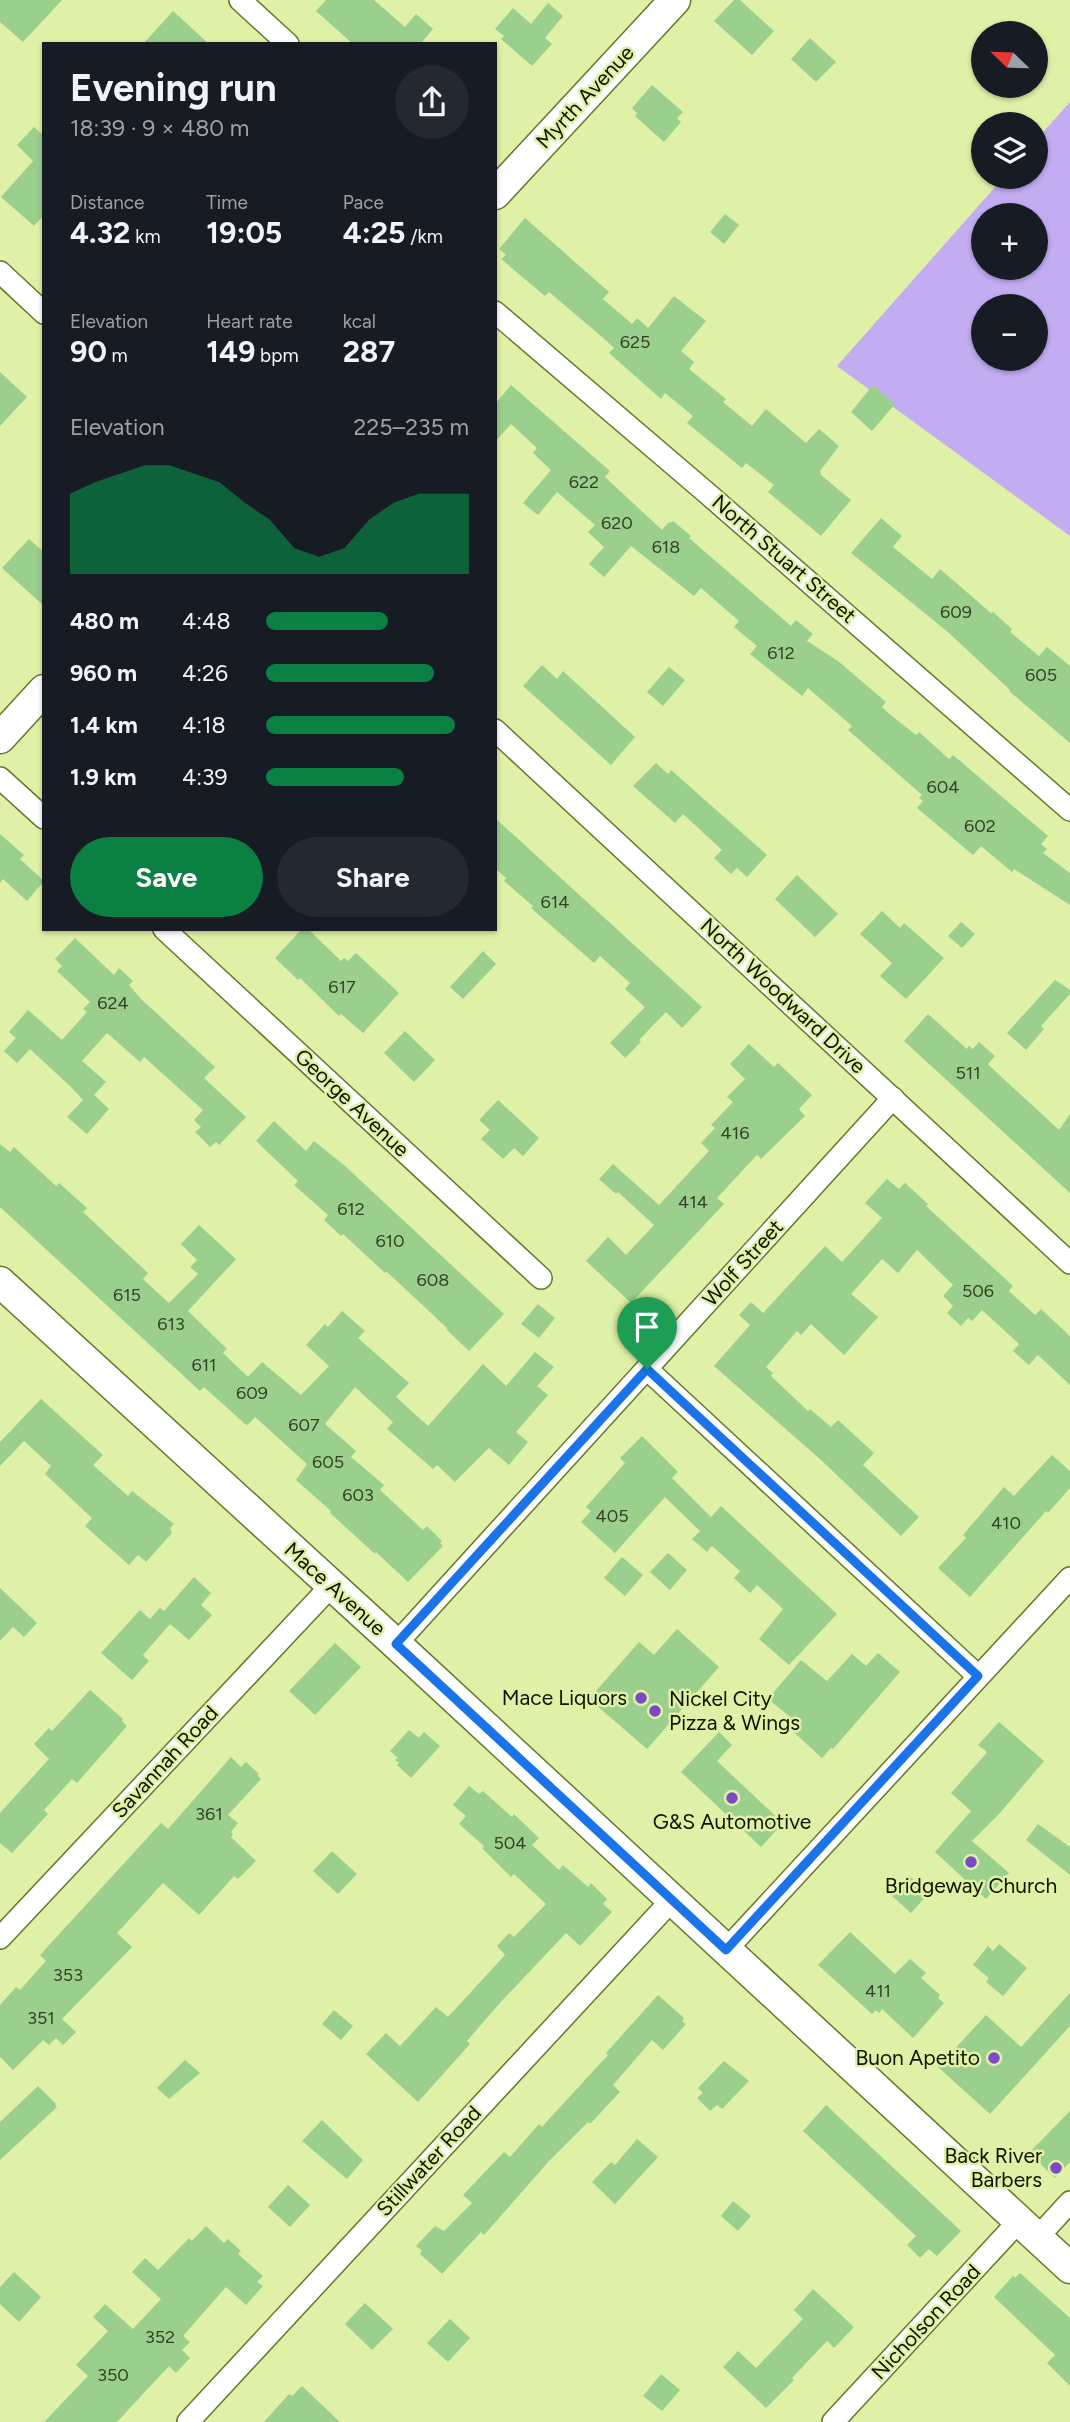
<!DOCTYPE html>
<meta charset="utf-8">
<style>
:root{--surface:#171b24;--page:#242831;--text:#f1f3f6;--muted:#9ea1a6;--accent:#0b8043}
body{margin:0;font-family:Figtree,sans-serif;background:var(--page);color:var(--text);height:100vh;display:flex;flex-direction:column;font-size:26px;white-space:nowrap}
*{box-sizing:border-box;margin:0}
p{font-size:23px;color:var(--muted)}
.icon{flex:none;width:38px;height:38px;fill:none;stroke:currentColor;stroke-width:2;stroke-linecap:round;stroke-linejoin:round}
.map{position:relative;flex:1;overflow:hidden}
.details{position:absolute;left:42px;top:42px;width:455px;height:889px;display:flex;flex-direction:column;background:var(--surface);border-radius:0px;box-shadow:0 2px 5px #0004}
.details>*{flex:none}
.needle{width:46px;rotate:293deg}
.controls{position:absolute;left:971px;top:21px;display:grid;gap:14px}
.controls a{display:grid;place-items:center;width:77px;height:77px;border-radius:50%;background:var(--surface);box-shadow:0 2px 5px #0004;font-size:35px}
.pin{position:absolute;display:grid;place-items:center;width:60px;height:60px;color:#fff;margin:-72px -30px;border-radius:50% 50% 50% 0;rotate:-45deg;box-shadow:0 0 7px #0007}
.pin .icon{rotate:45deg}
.round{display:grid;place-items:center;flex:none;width:74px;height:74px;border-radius:37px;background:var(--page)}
.summary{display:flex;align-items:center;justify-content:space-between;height:119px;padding:0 28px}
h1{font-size:38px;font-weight:700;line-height:52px}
.metrics{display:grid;grid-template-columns:repeat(3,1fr);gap:10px;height:119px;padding:7px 28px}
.metrics div{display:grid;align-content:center}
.metrics b{font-size:30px;font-weight:700}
.metrics small{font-size:19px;font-weight:400}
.metrics p{font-size:19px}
.chart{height:196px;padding:14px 28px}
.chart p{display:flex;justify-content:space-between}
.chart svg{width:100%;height:126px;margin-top:7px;fill:var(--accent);opacity:.7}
.button{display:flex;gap:14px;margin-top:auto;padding:14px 28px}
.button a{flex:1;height:80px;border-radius:42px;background:var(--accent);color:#fff;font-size:28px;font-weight:700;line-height:80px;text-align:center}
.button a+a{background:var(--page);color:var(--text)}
ul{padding:0 28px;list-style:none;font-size:23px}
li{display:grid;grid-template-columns:112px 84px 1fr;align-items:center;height:52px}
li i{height:18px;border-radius:9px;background:var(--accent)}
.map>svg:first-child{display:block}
</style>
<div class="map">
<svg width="1070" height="2422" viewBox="0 0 1070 2422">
<rect width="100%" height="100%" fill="#dff1a6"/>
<path fill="#c3acf2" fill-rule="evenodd" d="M1070,102V536L837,366L1004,177H1036V140ZM984,215H1036V268H984ZM984,306H1036V359H984Z"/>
<g fill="#9bcf8e">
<path d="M0,0H62L23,42L0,22Z"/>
<path d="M326,0H374L405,27L416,14L433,29L422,42L424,44H353L316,11Z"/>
<path d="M734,0H740L774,31L752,55L714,21Z"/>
<path d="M548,3L563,16L545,38L552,44L532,66L501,39L504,36L495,29L513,8L531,24Z"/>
<path d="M173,11L209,44H143Z"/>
<path d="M810,38L836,62L816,82L791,59Z"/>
<path d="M652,85L683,112L677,118L681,122L664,142L635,116L637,113L632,108Z"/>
<path d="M34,127L44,136V215L34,226L1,197L33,161L17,145Z"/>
<path d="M725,214L739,225L724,244L710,232Z"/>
<path d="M525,218L609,292L603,299L632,324L637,318L648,328L674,296L706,321L681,351L694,362L689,369L726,399L723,402L752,426L766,409L806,443L819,429L839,446L820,471L821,475L851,500L821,536L768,492L774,485L746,463L742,468L687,423L693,416L665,393L661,399L609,353L614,348L601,336L549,292L545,296L501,259L506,255L499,249Z"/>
<path d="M0,372L27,397L0,426Z"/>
<path d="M511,385L610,471L605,477L662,530L669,522L670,523L673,521L691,536L689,538L791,626L796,620L813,634L807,641L838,661L886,702L882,707L887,712L916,735L919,732L949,759L953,755L1048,836L1041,844L1047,849L1043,853L1070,873V905L1014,869L1012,872L981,846L973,855L917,808L923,801L919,798L922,795L848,730L852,726L808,688L802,696L750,654L757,646L734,627L739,621L701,588L694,596L631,546L604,577L589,564L604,547L588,532L595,525L557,492L538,515L523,503L551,470L533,453L537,448L511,424L495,442V404Z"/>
<path d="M873,385L895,404L872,431L851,412Z"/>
<path d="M881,518L902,536L893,547L932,579L940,569L991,613L993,612L1012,629L1010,632L1039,656L1047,647L1070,666V743L1009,691L1010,690L949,633L851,553Z"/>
<path d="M29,539L44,552V606L2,568Z"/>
<path d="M542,665L557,679L563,671L635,737L611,765L523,686Z"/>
<path d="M669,667L685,680L663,706L647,692Z"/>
<path d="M656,763L668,774L671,770L767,855L747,877L737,868L731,874L714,858L722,850L683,814L675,823L633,786Z"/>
<path d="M495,818L702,1007L682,1028L666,1012L639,1040L641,1042L625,1058L610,1043L645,1007L625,989L630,983L600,956L594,963L531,908L533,906L504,881L506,878L495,868Z"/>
<path d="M0,834L24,855L20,859L44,881L27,901L3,879L0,883Z"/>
<path d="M797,875L838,914L815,937L775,899Z"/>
<path d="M882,911L900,928L904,923L944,958L906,999L880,976L892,963L860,934Z"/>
<path d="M961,922L975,934L962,948L948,936Z"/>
<path d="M302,929H308L341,961L344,958L348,961L356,953L399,993L363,1033L341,1014L339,1016L300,978L298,980L275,958Z"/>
<path d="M75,938L114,975L119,968L133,981L129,985L141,999L215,1067L204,1078L246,1117L219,1145L216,1142L210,1147L195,1132L201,1127L194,1120L203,1110L144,1057L140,1062L107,1033L82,1061L106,1082L94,1095L109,1109L87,1134L67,1117L83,1100L71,1087L30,1049L17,1063L4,1051L16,1038L9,1032L28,1010L62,1040L87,1012L83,1009L90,1002L57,971L62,966L55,959Z"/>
<path d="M483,951L496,964L463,999L450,987Z"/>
<path d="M1055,980L1070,990V994L1041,1026L1044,1029L1026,1050L1007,1033Z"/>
<path d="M928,1014L967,1049L969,1046L973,1049L979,1042L995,1056L988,1064L994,1070L1059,1130L1070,1114V1193L904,1041Z"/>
<path d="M405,1031L435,1060L414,1082L384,1053Z"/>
<path d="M749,1044L774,1067L778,1063L812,1095L799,1109L805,1116L761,1159L757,1155L717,1198L724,1204L631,1303L586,1261L608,1237L626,1255L654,1225L618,1192L616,1194L599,1179L613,1164L659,1205L709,1151L701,1143L715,1128L711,1125L733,1102L727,1097L745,1079L730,1064Z"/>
<path d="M498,1100L539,1138L523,1156L514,1148L503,1159L481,1139L490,1130L479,1120Z"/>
<path d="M274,1121L306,1151L314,1141L345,1166L504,1314L469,1351L446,1329L447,1328L386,1271L385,1273L343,1234L341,1236L324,1220L328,1215L294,1185L298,1181L256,1141Z"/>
<path d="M0,1144L10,1152L14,1147L56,1186L59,1183L87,1208L83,1212L148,1273L143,1279L169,1303L198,1274L190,1267L197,1260L181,1244L199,1225L236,1259L188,1311L227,1349L223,1353L248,1377L262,1362L301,1395L329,1366L306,1345L325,1324L328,1327L342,1311L365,1331L358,1338L409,1383L396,1397L428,1426L483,1364L506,1386L535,1352L554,1367L537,1386L548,1395L516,1432L528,1442L509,1465L489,1448L455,1482L437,1465L433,1469L387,1429L393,1422L355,1387L325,1424L356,1451L351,1457L384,1485L380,1490L423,1530L427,1526L442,1541L440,1543L443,1546L408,1582L376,1552L375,1554L330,1513L331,1511L296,1480L307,1464L255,1417L248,1425L245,1424L204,1387L200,1391L0,1207Z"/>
<path d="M887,1179L899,1189L905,1183L928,1204L926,1206L1013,1286L1009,1291L1035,1315L1041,1309L1070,1336V1385L1038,1355L1029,1365L1013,1351L1019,1344L982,1310L972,1321L968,1318L961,1326L947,1313L953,1306L943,1296L953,1285L917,1250L898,1273L882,1259L851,1294L878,1317L844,1355L811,1324L801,1335L797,1331L766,1367L773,1373L771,1376L808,1411L810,1409L831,1427L838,1420L874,1453L863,1465L919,1517L901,1536L821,1460L714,1366L750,1325L739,1315L751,1302L763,1313L825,1246L842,1262L882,1218L865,1203Z"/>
<path d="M538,1304L555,1318L539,1338L521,1324Z"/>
<path d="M41,1399L103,1455L93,1465L128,1496L132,1491L174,1524L170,1528L172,1533L146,1562L138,1555L129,1565L85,1526L92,1518L45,1474L51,1466L24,1441L0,1466V1442Z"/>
<path d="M642,1436L678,1472L672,1478L711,1517L721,1506L837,1614L789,1665L759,1639L783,1609L757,1585L750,1593L734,1578L740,1571L712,1546L707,1552L692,1539L700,1531L665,1497L615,1553L581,1522L591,1511L586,1507L625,1463L620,1458Z"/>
<path d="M1052,1455L1070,1471V1488L1048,1513L1046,1511L970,1597L938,1568L966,1538L963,1535L1004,1487L1014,1496Z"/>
<path d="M668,1553L687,1570L670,1590L650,1572Z"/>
<path d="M622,1557L643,1575L625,1596L604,1578Z"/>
<path d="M194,1577L211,1593L201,1605L212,1615L189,1640L170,1624L143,1655L149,1661L132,1680L101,1653L140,1610L150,1619L160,1608L164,1611Z"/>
<path d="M0,1588L37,1623L24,1637L13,1627L0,1641Z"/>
<path d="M677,1629L719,1667L647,1749L589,1699L639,1642L654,1655Z"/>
<path d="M335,1643L361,1667L315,1715L289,1691Z"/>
<path d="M878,1653L900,1672L833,1749L831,1748L822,1758L789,1728L795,1721L768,1699L801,1660L827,1681L852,1654L866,1666Z"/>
<path d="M90,1690L123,1719L122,1721L127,1726L77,1783L72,1779L44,1810L48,1814L12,1853L0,1843V1813L49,1759L34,1744L49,1728L52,1731Z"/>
<path d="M999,1722L1044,1761L1000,1813L972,1841L1009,1873L986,1899L935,1852L971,1811L951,1793L984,1756L987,1752L978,1745Z"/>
<path d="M409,1730L419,1738L424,1732L440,1746L411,1778L397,1765L399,1763L395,1760L398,1758L390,1751Z"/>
<path d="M719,1732L732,1745L717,1761L783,1823L761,1847L681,1772Z"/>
<path d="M231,1757L241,1767L246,1762L259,1774L257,1775L261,1779L228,1815L238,1823L231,1832L233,1834L231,1837L256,1861L238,1879L234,1876L199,1915L163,1883L117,1933L132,1947L62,2019L76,2032L63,2045L56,2038L49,2045L43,2040L13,2070L0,2057V2005L16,1987L20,1990L46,1961L40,1955L161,1823L168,1829Z"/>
<path d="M469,1786L479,1794L483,1791L512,1817L514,1814L539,1838L532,1845L559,1870L563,1865L588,1887L591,1883L607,1899L603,1904L612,1912L580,1946L566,1933L498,2005L467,2041L470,2044L418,2102L366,2054L386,2033L400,2046L436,2007L448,2017L505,1955L497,1946L509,1933L514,1937L546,1904L514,1874L511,1877L482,1848L484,1846L459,1824L466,1816L453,1805Z"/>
<path d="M1038,1824L1070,1847V1875L1026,1840Z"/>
<path d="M332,1851L357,1874L338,1894L313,1871Z"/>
<path d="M908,1875L929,1893L911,1913L891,1895Z"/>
<path d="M850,1932L895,1974L910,1959L926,1973L921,1978L940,1995L938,1998L944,2003L913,2038L882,2009L879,2013L876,2010L872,2014L818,1965Z"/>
<path d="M999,1944L1027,1968L1003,1996L986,1982L989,1978L973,1965L988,1946L993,1951Z"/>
<path d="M1070,1993V2026L990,2114L938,2067L986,2015L1021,2047Z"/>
<path d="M658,1995L684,2018L682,2021L686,2024L663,2050L652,2040L613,2085L620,2092L590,2124L588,2122L549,2161L484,2235L481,2232L442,2274L420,2254L422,2251L416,2246L435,2226L444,2231L472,2203L463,2195L504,2152L510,2157L539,2124L542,2127L550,2118L608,2055L606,2053Z"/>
<path d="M334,2010L353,2026L341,2040L322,2024Z"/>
<path d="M185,2060L200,2073L169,2099L157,2088Z"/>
<path d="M724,2061L749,2081L722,2109L717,2105L710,2111L697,2098L703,2093L698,2088Z"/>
<path d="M38,2086L56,2104L55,2105L57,2107L0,2160V2122Z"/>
<path d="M826,2105L961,2231L937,2256L929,2249L920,2258L907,2245L916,2236L803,2131Z"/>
<path d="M1070,2111V2162L1055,2178L1029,2153Z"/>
<path d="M322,2120L363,2160L347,2179L302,2141Z"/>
<path d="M637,2139L658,2157L615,2204L592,2182L611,2162L615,2165Z"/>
<path d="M288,2185L310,2205L290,2227L268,2207Z"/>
<path d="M733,2201L751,2216L738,2231L721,2216Z"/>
<path d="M206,2226L224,2243L228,2239L241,2251L238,2254L263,2276L257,2282L263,2286L246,2305L226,2287L183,2336L190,2342L182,2350L190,2358L176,2373L169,2366L117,2422H44L88,2376L76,2365L108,2331L93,2317L105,2304L133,2329L161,2299L132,2272L145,2258L158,2270L189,2238L192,2241Z"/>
<path d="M14,2272L41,2297L19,2322L0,2304V2287Z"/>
<path d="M1020,2273L1070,2318V2386L1047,2363L1055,2355L994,2297L1013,2276L1015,2278Z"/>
<path d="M813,2289L854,2327L834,2348L827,2341L792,2378L794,2380L766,2408L723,2367L738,2351L756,2368L803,2319L794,2310Z"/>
<path d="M365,2303L393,2329L372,2350L345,2324Z"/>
<path d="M450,2319L470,2338L448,2362L427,2343Z"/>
<path d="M661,2374L680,2390L662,2411L643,2396Z"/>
<path d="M302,2386L340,2422H264L289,2394L292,2396Z"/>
</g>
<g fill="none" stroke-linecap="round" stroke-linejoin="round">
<g stroke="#68762e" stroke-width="24">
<g id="street">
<path d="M240,0L288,44"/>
<path d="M0,272L44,313"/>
<path d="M495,312L708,494L1070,810"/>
<path d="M495,730L1070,1263"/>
<path d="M0,778L44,818"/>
<path d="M164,929L541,1278"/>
<path d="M647,1369L978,1676"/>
<path d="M396,1644L893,1098"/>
<path d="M0,1938L331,1586"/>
<path d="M726,1950L1070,1578"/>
<path d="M1037,2238L1070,2202"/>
<path d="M188,2422L671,1901"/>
<path d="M833,2422L1019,2221"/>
</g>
</g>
<g stroke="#68762e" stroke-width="33">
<g id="secondary">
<path d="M495,194L675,0"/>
<path d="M0,738L44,690"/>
<path d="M0,1282L396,1644L1070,2268"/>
</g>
</g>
<use href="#street" stroke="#fff" stroke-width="21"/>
<use href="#secondary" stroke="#fff" stroke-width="30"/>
</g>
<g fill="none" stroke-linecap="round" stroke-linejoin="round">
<g stroke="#fff" stroke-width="14">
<path id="route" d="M647,1369L978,1676L726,1950L396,1644Z"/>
</g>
<use href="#route" stroke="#1a73e8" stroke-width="9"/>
</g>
<g fill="#7c4ac2" stroke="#dff1a6" stroke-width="2.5">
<circle cx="641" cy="1698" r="7"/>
<circle cx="655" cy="1711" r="7"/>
<circle cx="732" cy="1798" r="7"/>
<circle cx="971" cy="1862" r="7"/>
<circle cx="994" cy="2058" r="7"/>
<circle cx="1056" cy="2168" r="7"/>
</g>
<g text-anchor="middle" stroke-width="5" stroke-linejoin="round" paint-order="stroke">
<g font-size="18" fill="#324324">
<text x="635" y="348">625</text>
<text x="584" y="488">622</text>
<text x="617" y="529">620</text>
<text x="666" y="553">618</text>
<text x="956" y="618">609</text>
<text x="781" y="659">612</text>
<text x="1041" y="681">605</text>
<text x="943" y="793">604</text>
<text x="980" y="832">602</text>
<text x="555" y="908">614</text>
<text x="342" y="993">617</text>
<text x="113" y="1009">624</text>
<text x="968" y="1079">511</text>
<text x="735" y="1139">416</text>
<text x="693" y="1208">414</text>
<text x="351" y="1215">612</text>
<text x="390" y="1247">610</text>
<text x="433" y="1286">608</text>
<text x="978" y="1297">506</text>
<text x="127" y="1301">615</text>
<text x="171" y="1330">613</text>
<text x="204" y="1371">611</text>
<text x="252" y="1399">609</text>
<text x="304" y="1431">607</text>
<text x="328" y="1468">605</text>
<text x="358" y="1501">603</text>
<text x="612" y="1522">405</text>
<text x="1006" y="1529">410</text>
<text x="209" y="1820">361</text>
<text x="510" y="1849">504</text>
<text x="68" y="1981">353</text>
<text x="878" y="1997">411</text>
<text x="41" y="2024">351</text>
<text x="160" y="2343">352</text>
<text x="113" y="2381">350</text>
</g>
<g font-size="21" fill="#0f1400" stroke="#dff1a6">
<text transform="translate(585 97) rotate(-47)" y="7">Myrth Avenue</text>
<text transform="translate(784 559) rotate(41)" y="7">North Stuart Street</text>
<text transform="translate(783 996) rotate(43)" y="7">North Woodward Drive</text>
<text transform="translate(352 1103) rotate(43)" y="7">George Avenue</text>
<text transform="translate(743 1263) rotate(-48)" y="7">Wolf Street</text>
<text transform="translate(335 1589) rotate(42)" y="7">Mace Avenue</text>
<text transform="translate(165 1762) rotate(-47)" y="7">Savannah Road</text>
<text transform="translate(429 2161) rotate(-47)" y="7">Stillwater Road</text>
<text transform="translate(926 2322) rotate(-47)" y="7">Nicholson Road</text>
</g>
<g font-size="21" fill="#0f1400" stroke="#dff1a6" text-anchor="end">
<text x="627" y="1705">Mace Liquors</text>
<text x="669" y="1706" text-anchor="start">Nickel City<tspan x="669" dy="24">Pizza &amp; Wings</tspan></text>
<text x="732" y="1829" text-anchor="middle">G&amp;S Automotive</text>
<text x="971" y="1893" text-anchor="middle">Bridgeway Church</text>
<text x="980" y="2065">Buon Apetito</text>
<text x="1042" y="2163">Back River<tspan x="1042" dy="24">Barbers</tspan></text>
</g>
</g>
</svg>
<div class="controls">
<a><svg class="needle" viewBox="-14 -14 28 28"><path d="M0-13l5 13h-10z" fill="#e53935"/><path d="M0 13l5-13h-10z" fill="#9ea1a6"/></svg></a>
<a><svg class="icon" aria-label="layers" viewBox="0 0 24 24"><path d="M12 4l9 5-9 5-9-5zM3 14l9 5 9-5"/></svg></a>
<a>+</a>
<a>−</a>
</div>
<div class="pin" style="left:647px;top:1369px;background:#1e9e55"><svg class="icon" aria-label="arrive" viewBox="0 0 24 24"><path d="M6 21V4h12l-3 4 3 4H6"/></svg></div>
<section class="details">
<div class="summary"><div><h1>Evening run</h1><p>18:39 · 9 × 480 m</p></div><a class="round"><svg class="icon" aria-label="share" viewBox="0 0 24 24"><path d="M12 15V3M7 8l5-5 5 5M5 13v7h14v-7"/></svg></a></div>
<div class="metrics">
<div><p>Distance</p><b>4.32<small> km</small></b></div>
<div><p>Time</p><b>19:05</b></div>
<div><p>Pace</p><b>4:25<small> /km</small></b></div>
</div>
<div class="metrics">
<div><p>Elevation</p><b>90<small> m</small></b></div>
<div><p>Heart rate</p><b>149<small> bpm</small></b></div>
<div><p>kcal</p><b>287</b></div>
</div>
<div class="chart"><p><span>Elevation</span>225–235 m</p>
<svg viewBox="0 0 160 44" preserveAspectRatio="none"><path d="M0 44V16L10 12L20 9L30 6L40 6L50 9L60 12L70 19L80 25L90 35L100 38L110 35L120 25L130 19L140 16L150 16L160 16V44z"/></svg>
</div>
<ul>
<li><b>480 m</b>4:48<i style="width:60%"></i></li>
<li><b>960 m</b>4:26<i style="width:83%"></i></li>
<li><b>1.4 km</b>4:18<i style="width:93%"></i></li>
<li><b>1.9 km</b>4:39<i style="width:68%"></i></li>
</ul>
<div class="button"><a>Save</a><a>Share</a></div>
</section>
</div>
